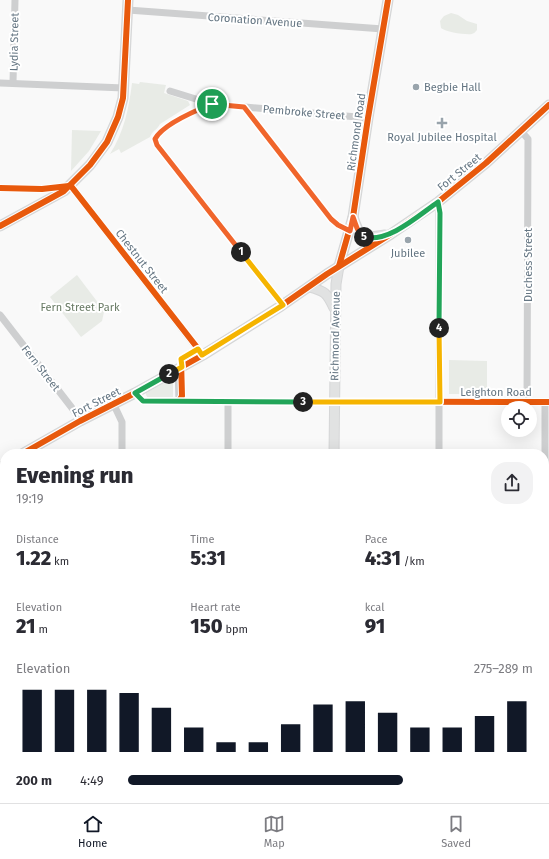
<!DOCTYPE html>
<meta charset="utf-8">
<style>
:root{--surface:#fff;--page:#f2f2f3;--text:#2b2b33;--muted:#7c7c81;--line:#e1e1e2;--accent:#111827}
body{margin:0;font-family:"Fira Sans",sans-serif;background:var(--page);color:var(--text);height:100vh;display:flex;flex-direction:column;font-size:15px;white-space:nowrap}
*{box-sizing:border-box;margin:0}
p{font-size:13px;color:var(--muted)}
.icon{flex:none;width:22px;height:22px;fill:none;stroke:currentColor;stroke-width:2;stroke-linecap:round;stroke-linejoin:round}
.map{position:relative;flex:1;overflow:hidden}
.details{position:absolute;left:0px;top:449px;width:549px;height:354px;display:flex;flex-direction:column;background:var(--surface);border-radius:16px 16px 0 0;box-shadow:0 4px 16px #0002}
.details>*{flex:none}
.fabs{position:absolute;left:501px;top:401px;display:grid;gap:8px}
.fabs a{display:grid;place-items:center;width:36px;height:36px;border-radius:50%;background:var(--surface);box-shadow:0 4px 16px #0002;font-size:20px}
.pin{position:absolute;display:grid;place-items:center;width:34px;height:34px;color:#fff;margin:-17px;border:2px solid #fff;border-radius:50%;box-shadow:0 1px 4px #0007}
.km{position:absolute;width:20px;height:20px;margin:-10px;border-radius:50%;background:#222;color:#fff;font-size:11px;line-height:20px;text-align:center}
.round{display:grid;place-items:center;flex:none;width:42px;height:42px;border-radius:16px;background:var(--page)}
.overview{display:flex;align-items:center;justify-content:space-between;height:68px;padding:0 16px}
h1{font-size:22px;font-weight:800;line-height:30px}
.metrics{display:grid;grid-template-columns:repeat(3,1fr);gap:6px;height:68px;padding:4px 16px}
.metrics div{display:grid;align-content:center}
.metrics b{font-size:20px;font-weight:800}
.metrics small{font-size:11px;font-weight:400}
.metrics p{font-size:11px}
.chart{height:112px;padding:8px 16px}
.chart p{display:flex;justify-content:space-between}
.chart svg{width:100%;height:72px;margin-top:4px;stroke:var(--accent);stroke-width:6}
ul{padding:0 16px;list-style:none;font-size:13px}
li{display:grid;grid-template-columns:64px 48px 1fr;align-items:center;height:30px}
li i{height:10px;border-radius:5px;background:var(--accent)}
.dock{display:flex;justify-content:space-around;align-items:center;height:56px;border-top:1px solid var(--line);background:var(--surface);font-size:11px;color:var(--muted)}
.dock a{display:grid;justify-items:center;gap:2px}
.dock .active{color:var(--accent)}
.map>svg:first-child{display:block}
</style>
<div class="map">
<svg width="549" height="803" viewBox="0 0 549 803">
<rect width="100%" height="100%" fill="#f9f9f9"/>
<g fill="#e8ebe6">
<path d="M451,13L458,15L467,21L477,24V30C475,32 475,33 472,34C465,35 446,32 441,28L440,21L444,16Z"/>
<path d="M140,82L166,85L164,93L188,101L190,105L160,124C157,130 152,131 150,137L121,153L119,149L110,154C124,132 129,108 132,83L139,84Z"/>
<path d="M72,130L101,131L89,151L71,171Z"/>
<path d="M77,275L102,308L104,312L102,321L81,337L50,297Z"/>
<path d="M449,360L487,361V394H449Z"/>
<path d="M173,378V398H148L146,395V393Z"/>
</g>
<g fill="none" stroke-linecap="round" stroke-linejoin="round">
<g stroke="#d5d6d7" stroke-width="11">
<g id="secondary">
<path d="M353,217C360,239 363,239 385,235"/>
<path d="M0,226L64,191L90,165L107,142L118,117L123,98L128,0"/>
<path d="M309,287C325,291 327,293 334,308"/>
<path d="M22,454L80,421L135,393L203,355L281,306L327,274L391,234L438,202L486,163L549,105"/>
<path d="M334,454L336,284L339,266L353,217L368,118L388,0"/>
<path d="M0,468L5,465"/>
<path d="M0,623H5"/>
<path d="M544,629H549"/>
<path d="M339,798V803"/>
<path d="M156,803L157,798"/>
</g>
</g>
<g stroke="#cecfd0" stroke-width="7">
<path d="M128,10L383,29"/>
<path d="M0,83L124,88"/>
<path d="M13,83L15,0"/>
<path d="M170,91L212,104L368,118"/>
<path d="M212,104C197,110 163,124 155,139L157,145L283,305"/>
<path d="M244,107L331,219L338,225L350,231"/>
<path d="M521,131L528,139L527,403"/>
<path d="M71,186L197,348"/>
<path d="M0,188L42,189"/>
<path d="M438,202L439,213V454"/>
<path d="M0,315L72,408L80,421"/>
<path d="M178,369L179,401"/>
<path d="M135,393L143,401L549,402"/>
<path d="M114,405L122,422V454"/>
<path d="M228,454V401"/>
<path d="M545,629V402"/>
<path d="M422,798V803"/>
<path d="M501,798V803"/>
</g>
<use href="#secondary" stroke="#e1e2e2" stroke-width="9"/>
<g stroke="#fff" stroke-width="8">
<g id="cycleway">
<path d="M71,186L203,355"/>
<path d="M0,188L42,189L69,186"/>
<path d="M0,226L64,191L90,165L107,142L118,117L123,98L128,0"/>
<path d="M339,266L353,217L368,118L388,0"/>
<path d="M135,393L143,401L549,402"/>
<path d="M179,401L182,396L181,359L198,349"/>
<path d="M22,454L80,421L135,393L203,355L281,306L327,274L391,234L438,202L486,163L549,105"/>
</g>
</g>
<use href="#cycleway" stroke="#e8590c" stroke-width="6"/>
</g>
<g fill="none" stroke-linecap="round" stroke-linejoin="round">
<g stroke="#fff" stroke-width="8">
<path id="split-1" d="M212,104C197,110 163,124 155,139L157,145L241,252"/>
</g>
<g stroke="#fff" stroke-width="8">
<path id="split-2" d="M169,374L182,367L181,359L198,349L202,355L283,305L241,252"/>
</g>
<g stroke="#fff" stroke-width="8">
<path id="split-3" d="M169,374L135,393L143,401L303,402"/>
</g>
<g stroke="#fff" stroke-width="8">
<path id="split-4" d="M303,402H440L439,328"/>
</g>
<g stroke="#fff" stroke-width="8">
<path id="split-5" d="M364,237C389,243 419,215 438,202L440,213L439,328"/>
</g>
<g stroke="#fff" stroke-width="8">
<path id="split-6" d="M212,104L244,107L331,219L338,225L350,231L353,217C356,224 357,233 364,237"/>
</g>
<use href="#split-1" stroke="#f0652b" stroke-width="5"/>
<use href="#split-2" stroke="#f5b400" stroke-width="5"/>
<use href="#split-3" stroke="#22a559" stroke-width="5"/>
<use href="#split-4" stroke="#f5b400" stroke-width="5"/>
<use href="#split-5" stroke="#22a559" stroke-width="5"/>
<use href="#split-6" stroke="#f0652b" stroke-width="5"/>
</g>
<g fill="#99a4ac" stroke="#fff" stroke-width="1.5">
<circle cx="416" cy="87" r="4"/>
<path d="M440 117h4v4h4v4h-4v4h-4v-4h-4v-4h4z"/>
<circle cx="408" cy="240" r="4"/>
</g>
<g text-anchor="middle" stroke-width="4" stroke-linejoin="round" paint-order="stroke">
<g font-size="11" fill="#657683" stroke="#fff">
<text transform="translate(255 20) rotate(4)" y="4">Coronation Avenue</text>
<text transform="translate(14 42) rotate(-89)" y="4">Lydia Street</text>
<text transform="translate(304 112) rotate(5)" y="4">Pembroke Street</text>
<text transform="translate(356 132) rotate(-82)" y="4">Richmond Road</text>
<text transform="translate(459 172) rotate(-39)" y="4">Fort Street</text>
<text transform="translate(142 261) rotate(52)" y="4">Chestnut Street</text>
<text transform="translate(528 265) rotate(-90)" y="4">Duchess Street</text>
<text transform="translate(335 336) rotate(-89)" y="4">Richmond Avenue</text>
<text transform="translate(41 368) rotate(52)" y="4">Fern Street</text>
<text x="496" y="396">Leighton Road</text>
<text transform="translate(96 402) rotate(-27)" y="4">Fort Street</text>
</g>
<g font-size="11" fill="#657683" stroke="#fff">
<text x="424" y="91" text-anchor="start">Begbie Hall</text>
<text x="442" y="141">Royal Jubilee Hospital</text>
<text x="408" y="257">Jubilee</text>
</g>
<g font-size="11" fill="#687a64" stroke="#fff">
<text x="80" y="311">Fern Street Park</text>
</g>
</g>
</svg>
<div class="fabs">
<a><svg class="icon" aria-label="locate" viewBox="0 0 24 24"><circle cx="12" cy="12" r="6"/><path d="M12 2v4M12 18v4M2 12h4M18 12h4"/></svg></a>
</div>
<div class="pin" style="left:212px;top:104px;background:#1e9e55"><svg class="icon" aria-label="arrive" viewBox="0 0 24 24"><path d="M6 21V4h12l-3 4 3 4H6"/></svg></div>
<b class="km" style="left:241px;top:252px">1</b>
<b class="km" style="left:169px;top:374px">2</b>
<b class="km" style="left:303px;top:402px">3</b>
<b class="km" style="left:439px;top:328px">4</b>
<b class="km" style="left:364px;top:237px">5</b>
<section class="details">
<div class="overview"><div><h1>Evening run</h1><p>19:19</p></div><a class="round"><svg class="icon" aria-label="share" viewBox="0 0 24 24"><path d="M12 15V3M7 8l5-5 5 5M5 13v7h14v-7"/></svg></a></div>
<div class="metrics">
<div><p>Distance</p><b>1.22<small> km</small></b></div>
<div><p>Time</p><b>5:31</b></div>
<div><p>Pace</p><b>4:31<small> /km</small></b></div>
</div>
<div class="metrics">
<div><p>Elevation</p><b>21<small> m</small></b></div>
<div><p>Heart rate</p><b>150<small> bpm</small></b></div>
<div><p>kcal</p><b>91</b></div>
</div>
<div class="chart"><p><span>Elevation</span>275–289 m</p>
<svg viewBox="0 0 160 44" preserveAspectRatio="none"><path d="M5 44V6M15 44V6M25 44V6M35 44V8M45 44V17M55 44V29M65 44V38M75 44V38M85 44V27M95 44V15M105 44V13M115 44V20M125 44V29M135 44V29M145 44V22M155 44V13"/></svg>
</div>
<ul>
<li><b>200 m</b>4:49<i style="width:68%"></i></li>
</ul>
</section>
</div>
<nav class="dock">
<a class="active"><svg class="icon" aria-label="home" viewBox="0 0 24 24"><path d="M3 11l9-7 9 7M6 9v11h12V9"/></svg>Home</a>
<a><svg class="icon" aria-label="map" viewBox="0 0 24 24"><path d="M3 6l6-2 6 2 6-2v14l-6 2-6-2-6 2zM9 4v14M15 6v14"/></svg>Map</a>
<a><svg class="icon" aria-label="saved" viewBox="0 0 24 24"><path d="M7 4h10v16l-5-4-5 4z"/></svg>Saved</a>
</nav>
